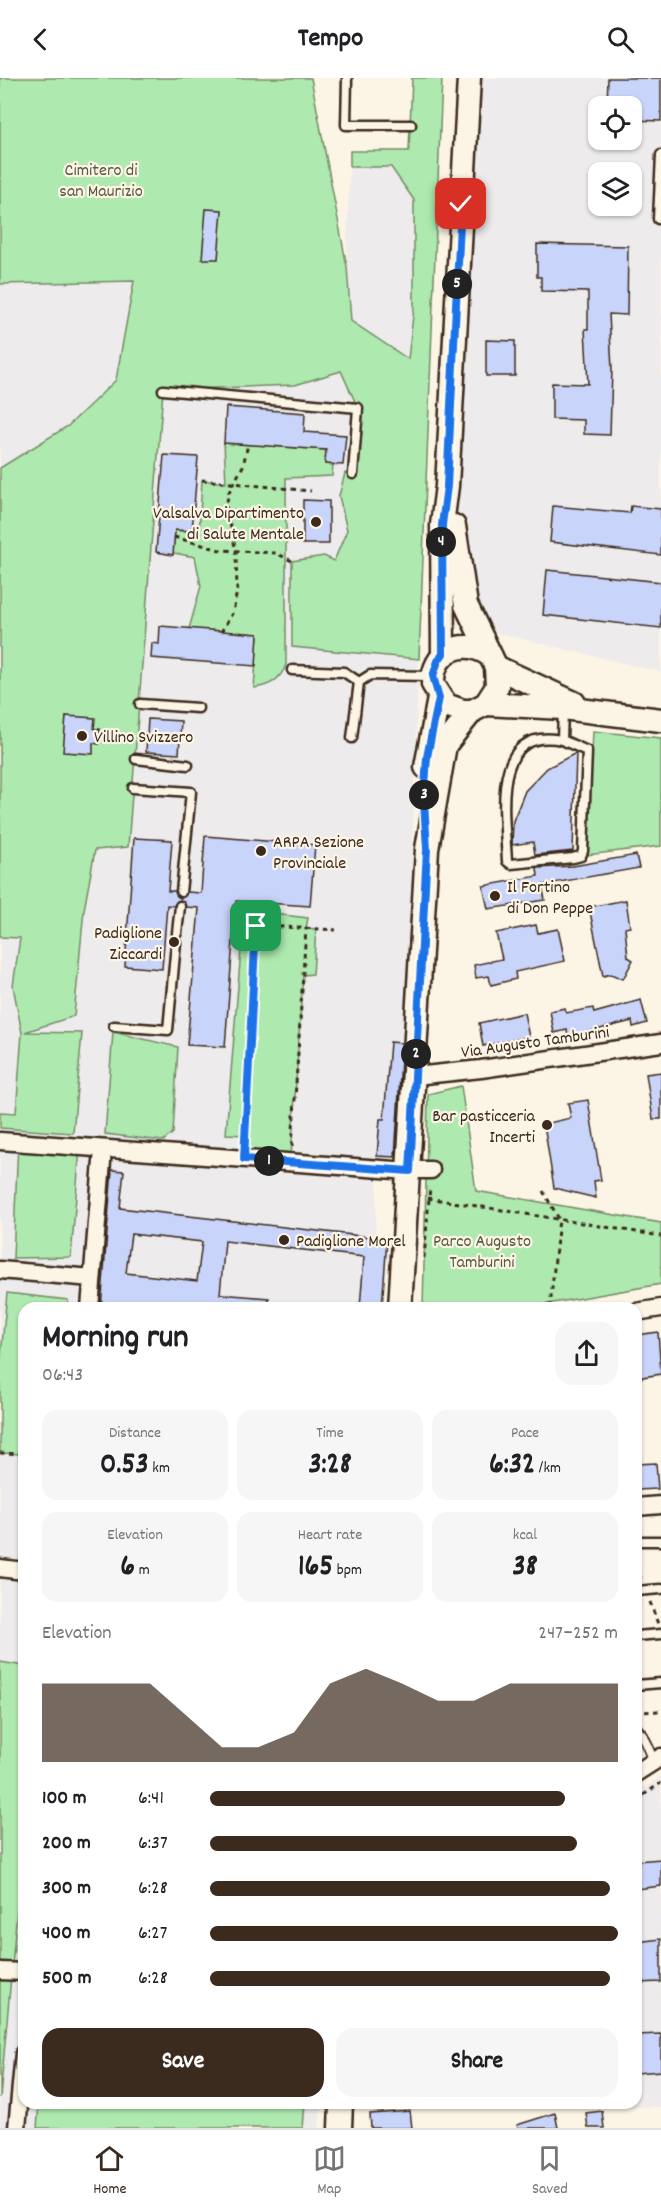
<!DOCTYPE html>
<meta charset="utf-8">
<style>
:root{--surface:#fff;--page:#f6f6f6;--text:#202124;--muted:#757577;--line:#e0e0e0;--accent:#3b2a1e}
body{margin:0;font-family:Dekko,sans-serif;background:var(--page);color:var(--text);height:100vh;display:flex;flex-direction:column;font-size:22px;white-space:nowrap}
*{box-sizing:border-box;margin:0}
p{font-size:20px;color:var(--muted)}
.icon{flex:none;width:33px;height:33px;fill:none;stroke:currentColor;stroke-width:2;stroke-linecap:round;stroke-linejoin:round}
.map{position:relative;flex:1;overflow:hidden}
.side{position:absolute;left:18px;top:1224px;width:624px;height:807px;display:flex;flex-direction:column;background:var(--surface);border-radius:18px;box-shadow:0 2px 4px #0004}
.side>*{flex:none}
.controls{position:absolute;left:588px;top:18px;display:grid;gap:12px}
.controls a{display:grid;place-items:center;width:54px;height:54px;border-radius:12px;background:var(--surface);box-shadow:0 2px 4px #0004;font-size:30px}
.pin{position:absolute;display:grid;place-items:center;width:51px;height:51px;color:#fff;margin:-26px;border-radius:12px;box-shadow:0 3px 9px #0006}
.km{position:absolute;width:30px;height:30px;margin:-15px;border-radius:50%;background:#222;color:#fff;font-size:16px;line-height:30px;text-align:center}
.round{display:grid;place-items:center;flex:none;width:63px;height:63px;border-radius:18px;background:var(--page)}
.summary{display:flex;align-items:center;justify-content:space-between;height:102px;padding:0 24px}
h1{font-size:33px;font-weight:800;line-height:45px}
.stats{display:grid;grid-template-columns:repeat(3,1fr);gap:9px;height:102px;padding:6px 24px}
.stats div{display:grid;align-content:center;border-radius:15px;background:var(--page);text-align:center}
.stats b{font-size:30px;font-weight:800}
.stats small{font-size:16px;font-weight:400}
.stats p{font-size:16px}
.chart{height:168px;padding:12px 24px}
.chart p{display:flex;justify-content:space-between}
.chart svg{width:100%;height:108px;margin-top:6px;fill:var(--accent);opacity:.7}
.cta{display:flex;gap:12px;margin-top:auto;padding:12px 24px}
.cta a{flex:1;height:69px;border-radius:18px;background:var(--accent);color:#fff;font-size:24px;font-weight:800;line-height:69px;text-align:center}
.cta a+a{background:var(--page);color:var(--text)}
ul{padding:0 24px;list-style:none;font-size:20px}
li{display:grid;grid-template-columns:96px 72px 1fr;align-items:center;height:45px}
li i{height:15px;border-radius:8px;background:var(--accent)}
header{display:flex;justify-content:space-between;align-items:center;height:78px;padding:0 24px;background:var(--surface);font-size:27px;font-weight:800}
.tab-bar{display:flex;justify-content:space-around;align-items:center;height:84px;border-top:2px solid var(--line);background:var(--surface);font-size:16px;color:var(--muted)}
.tab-bar a{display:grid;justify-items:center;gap:3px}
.tab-bar .on{color:var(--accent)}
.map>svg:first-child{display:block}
</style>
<header><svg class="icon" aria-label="back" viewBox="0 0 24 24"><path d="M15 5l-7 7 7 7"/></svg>Tempo<svg class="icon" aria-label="search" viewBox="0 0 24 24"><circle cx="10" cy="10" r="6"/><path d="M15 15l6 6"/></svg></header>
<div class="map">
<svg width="661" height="2050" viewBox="0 0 661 2050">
<rect width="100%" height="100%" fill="#fcf5e5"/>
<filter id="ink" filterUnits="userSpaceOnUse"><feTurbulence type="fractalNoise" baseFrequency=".0167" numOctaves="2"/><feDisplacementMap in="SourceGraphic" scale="12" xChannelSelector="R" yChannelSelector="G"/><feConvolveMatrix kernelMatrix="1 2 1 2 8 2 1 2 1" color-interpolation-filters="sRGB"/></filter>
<g filter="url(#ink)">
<g fill="#edebec" fill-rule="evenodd">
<path d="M458,0H661V594L484,552L466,500L456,434ZM598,28H632V62H598ZM598,94H632V128H598Z"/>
<path d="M350,73H441L424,413L406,966L397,1081L379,1080L378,1091L375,1159L390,1161L383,1230H24V2025H321L319,2050H0V206L346,197Z"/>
<path d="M661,1699V2029L519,2028L515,2025H636V1715Z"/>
</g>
<g fill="#aeeaaf" stroke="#748a66" stroke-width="1.5">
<path d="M0,0H311L347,189L351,243L408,281L414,229V122L391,89H350V73H409L412,0H442L419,581L292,569V483L324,478L334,483L347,452L339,418L345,395L352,396L358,330L341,293L295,307L163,312L128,769L95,772L84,832L74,938L25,954L82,955L73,1055L0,1050V1034L16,1035L22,955L13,908L20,860L0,859V390L68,348L116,302L134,203L0,206Z"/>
<path d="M224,365L326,372L325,386L333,387L332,398L286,400V587C280,602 270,608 254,610L258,556L189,551L201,508L195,479L173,475L175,452L199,456L202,402L226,405Z"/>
<path d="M593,653L661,660V768L587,777Z"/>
<path d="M256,834L308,840L306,850L316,851L313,896L303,897L291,1079L244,1077L245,1057L226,1056L243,847L256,848Z"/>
<path d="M113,954L178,969L173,1055L163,1063L105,1056Z"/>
<path d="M461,1008L476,1113L661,1145V1206L524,1230H423L428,1016Z"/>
<path d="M18,1065L80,1070L71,1179L13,1180Z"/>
<path d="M7,1215L68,1222L67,1230H24V1376L0,1375V1288Z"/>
<path d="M0,1584L24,1588V1756L0,2020Z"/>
<path d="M39,2025H305L303,2050H37Z"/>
</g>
<g fill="#c9d4fb" stroke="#3b2a1e" stroke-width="1.5" fill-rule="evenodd">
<path d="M608,0H661V43L632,42V28H607Z"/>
<path d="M206,131L222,132L218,181H202Z"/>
<path d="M537,166L628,168L627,237L609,236L612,291L610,357L584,356V342L552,341V305L588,306L585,251H588V214L541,213V199H537Z"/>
<path d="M486,262L515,263V298H486Z"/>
<path d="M226,329L305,335L304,354L346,357L343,387L325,386L326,372L224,365Z"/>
<path d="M164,377L198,379L192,453L175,452L173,477L156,474Z"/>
<path d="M303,422L329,423V466H303Z"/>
<path d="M553,428L630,435L631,428L661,431V477L550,464Z"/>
<path d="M547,492L661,504V550L543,537Z"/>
<path d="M160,548L258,556L256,588L151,580L152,565L159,566Z"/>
<path d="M66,638L95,640L94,651H100L99,666L93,665V676L63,674Z"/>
<path d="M148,641L181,643L179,676L146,674Z"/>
<path d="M576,675L573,773L535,777L533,764L512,767L513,743L525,713L547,690Z"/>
<path d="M205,758L315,767L310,828L236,823L225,969L187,967L199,830L186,829L180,822L174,828L167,827L162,891L125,888L134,760L172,762L168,813H175L181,820L187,814L201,815Z"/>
<path d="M636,777L639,790L542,807L545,822L488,831L483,808L538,798L537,790L573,788Z"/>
<path d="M626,822L630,849L625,850L628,879L633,882L623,901L611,896L603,898L589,829Z"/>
<path d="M536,847L538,855L558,851L565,883L515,894L516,901L491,907L489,898L476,900L474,887L502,881L496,855Z"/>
<path d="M641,922L647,945L633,949L632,943L568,959L567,952L554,955L550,933L565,930L566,935L593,930L594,935Z"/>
<path d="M524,935L529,959L483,968L479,945Z"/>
<path d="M390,964L402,965L395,1079L377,1078L380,1041H384Z"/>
<path d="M661,994V1041H653L646,996Z"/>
<path d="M588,1022L601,1102L594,1103L596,1120L554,1110L544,1046L571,1040L568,1025Z"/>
<path d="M112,1092L124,1093L120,1130L387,1161L382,1230H360L364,1179L225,1163L220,1216L269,1220L268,1230H101ZM131,1156L202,1164L197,1203L126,1195Z"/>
<path d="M658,1254L661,1296L636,1300V1257Z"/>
<path d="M656,1385L658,1411L636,1412V1386Z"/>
<path d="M661,1781V1808L636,1811V1783Z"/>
<path d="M661,1861V1904L636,1905V1864Z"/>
<path d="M661,1956V1993L636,1995V1957Z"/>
<path d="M410,2033L412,2050H371L370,2036Z"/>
<path d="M602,2033L604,2050H588L586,2035Z"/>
<path d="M555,2035L558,2050H518L517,2047Z"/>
</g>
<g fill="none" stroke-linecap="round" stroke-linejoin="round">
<g stroke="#3b2a1e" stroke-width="13">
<g id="lane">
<path d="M347,0L346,47H411"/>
<path d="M658,141L661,77"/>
<path d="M163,312L358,330L353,396"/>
<path d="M292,592L344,594L359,604"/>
<path d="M140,626L198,630"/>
<path d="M352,660L359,604L370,597L431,598"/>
<path d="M562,662L587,673L583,773L581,778L573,780L511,786L507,783C505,738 489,648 562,662L563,631"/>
<path d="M136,681L188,687"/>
<path d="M133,710L191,714L181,814"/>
<path d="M177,855L180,828"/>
<path d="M114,948L168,952L176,865"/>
<path d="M636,1463H661"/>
<path d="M636,1513L661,1511"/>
<path d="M636,1558L661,1556"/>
<path d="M636,1607L661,1605"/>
<path d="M636,1650L643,1658L654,1683"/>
</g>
</g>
<g stroke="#3b2a1e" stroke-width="21">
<g id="street">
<path d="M415,998L481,991L661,965"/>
<path d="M0,1063L395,1092H431"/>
<path d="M0,1192L92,1200"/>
<path d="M90,1230L103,1071"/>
<path d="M636,1234L661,1230"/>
<path d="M636,1429L661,1427"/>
<path d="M0,1490L24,1493"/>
<path d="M636,1695L661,1679"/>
<path d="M0,1893L24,1894"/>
<path d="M17,2050L24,1975"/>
</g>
</g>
<g stroke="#3b2a1e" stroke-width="27">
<g id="secondary">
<path d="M454,448L466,527L496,589L497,609L486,626L472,633H463L446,627L433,606C432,574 462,559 488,576"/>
<path d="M443,576L442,447L447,408L469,0"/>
<path d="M496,589L574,625"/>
<path d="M486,626L563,630L661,642"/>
<path d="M426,689L439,620"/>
<path d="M400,1230L427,771L445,667L472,633"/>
<path d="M340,2050L341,2025"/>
</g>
</g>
<g stroke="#3b2a1e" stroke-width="3" stroke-dasharray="4.5 4.5" stroke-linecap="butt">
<path d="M202,402L311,413"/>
<path d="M174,459L220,472L276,475L292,483"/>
<path d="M221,554L233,534L237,513L236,473L226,428L229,414L243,388L248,366"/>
<path d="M234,846L336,852"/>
<path d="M245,1065L256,848"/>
<path d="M292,1068L306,850"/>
<path d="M543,1113L559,1141L550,1230"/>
<path d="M428,1120L661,1158"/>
<path d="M424,1180L430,1109"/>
<path d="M0,1375L24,1376"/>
<path d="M636,1488L641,1501"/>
<path d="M650,1524L658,1546"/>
<path d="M636,1634L661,1633"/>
<path d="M636,1722L661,1705"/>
</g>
<use href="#lane" stroke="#fcf5e5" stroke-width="8"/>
<use href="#street" stroke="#fcf5e5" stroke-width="16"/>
<use href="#secondary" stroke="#fcf5e5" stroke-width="22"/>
</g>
</g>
<g fill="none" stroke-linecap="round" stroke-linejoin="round" filter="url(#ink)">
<g stroke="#fff" stroke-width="12">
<path id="route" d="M256,848L244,1081L410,1093L427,771L424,724L427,679L439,620L433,598L438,583L443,576L442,447L447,408L461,126"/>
</g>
<use href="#route" stroke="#1a73e8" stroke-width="8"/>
</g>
<g fill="#3b2a1e" stroke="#fcf5e5" stroke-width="2">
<circle cx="316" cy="444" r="6"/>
<circle cx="82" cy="658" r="6"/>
<circle cx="261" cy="773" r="6"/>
<circle cx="495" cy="818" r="6"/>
<circle cx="174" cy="864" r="6"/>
<circle cx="547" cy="1047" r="6"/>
<circle cx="284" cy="1162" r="6"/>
</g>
<g text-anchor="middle" stroke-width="4.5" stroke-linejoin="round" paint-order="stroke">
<g font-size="18" fill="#585a42" stroke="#fcf5e5">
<text x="101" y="97">Cimitero di<tspan x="101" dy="21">san Maurizio</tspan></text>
<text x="482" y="1168">Parco Augusto<tspan x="482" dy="21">Tamburini</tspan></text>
</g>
<g font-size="18" fill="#3b2a1e" stroke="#fcf5e5" text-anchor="start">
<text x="304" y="440" text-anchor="end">Valsalva Dipartimento<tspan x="304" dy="21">di Salute Mentale</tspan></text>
<text x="94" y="664">Villino Svizzero</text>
<text x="273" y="769">ARPA Sezione<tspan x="273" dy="21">Provinciale</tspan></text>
<text x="507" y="814">Il Fortino<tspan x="507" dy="21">di Don Peppe</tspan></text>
<text x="162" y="860" text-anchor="end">Padiglione<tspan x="162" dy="21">Ziccardi</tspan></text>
<text x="535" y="1043" text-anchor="end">Bar pasticceria<tspan x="535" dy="21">Incerti</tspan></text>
<text x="296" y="1168">Padiglione Morel</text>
</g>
<g font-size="18" fill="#3b2a1e" stroke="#fcf5e5">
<text transform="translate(535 963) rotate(-8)" y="6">Via Augusto Tamburini</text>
</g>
</g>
</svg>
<div class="controls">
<a><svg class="icon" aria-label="locate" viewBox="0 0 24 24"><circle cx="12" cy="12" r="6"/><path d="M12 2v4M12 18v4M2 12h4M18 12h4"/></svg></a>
<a><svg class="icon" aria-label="layers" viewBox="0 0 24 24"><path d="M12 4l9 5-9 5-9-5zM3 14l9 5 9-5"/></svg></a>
</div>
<div class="pin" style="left:256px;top:848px;background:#1e9e55"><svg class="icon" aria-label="arrive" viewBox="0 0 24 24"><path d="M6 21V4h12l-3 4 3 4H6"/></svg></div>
<div class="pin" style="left:461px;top:126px;background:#d93025"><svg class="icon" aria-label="check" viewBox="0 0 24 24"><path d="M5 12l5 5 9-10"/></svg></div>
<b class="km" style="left:269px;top:1083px">1</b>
<b class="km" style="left:416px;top:976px">2</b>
<b class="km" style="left:424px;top:717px">3</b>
<b class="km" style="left:441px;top:464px">4</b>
<b class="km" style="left:457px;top:206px">5</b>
<section class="side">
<div class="summary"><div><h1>Morning run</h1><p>06:43</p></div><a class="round"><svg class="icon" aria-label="share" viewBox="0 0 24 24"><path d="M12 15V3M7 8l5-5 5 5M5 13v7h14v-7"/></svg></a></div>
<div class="stats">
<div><p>Distance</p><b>0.53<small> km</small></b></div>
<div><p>Time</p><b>3:28</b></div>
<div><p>Pace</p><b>6:32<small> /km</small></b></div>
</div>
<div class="stats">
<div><p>Elevation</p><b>6<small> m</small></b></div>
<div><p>Heart rate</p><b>165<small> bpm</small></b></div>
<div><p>kcal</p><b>38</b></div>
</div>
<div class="chart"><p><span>Elevation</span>247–252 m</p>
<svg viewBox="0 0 160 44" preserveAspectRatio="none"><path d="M0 44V12L10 12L20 12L30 12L40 25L50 38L60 38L70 32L80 12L90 6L100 12L110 19L120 19L130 12L140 12L150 12L160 12V44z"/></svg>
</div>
<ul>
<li><b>100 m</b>6:41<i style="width:87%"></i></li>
<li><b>200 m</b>6:37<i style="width:90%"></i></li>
<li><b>300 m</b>6:28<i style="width:98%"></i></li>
<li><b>400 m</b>6:27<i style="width:100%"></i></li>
<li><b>500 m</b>6:28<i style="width:98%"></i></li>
</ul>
<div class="cta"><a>Save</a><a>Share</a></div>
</section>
</div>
<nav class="tab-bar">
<a class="on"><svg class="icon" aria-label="home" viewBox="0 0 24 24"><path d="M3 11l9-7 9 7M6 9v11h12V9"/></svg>Home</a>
<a><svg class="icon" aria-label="map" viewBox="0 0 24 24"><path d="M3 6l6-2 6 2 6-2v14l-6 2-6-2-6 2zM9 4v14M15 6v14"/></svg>Map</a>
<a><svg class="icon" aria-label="saved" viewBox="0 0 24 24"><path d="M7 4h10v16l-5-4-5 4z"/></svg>Saved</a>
</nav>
